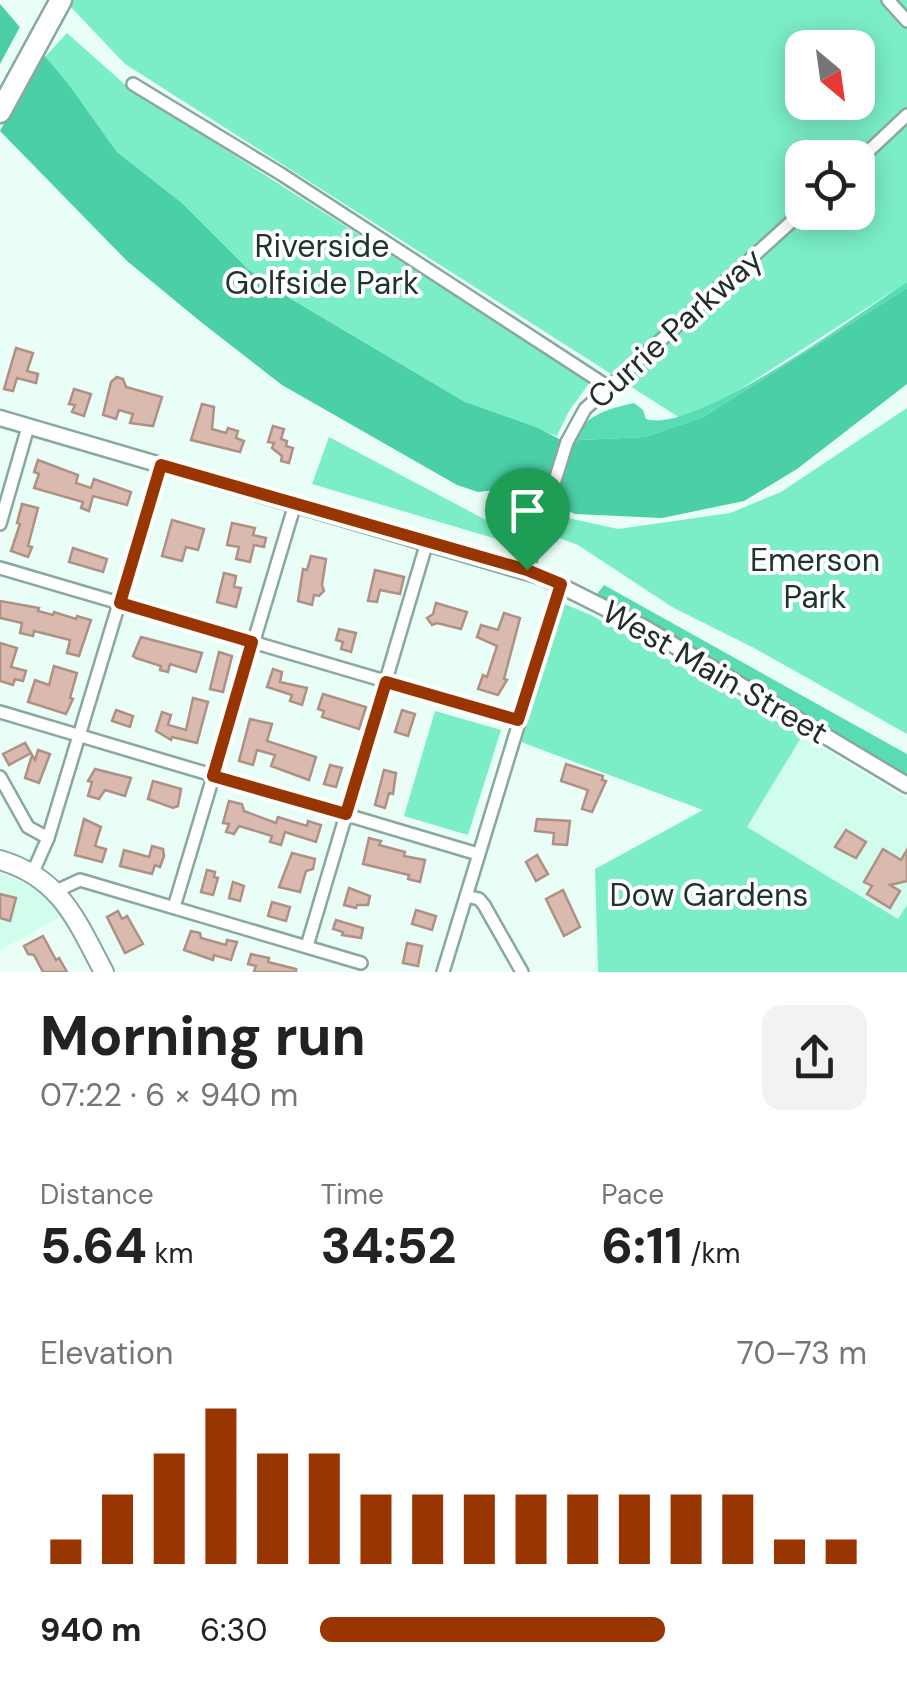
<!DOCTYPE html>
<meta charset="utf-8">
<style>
:root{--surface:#fff;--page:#f2f2f2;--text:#222;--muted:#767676;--accent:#993500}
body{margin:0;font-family:"DM Sans",sans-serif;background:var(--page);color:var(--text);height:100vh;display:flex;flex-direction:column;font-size:38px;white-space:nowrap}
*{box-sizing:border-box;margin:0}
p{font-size:32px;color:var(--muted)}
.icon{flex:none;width:55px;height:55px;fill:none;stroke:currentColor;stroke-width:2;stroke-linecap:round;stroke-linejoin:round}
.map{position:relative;height:972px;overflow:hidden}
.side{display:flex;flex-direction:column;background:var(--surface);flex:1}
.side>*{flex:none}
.needle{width:65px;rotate:151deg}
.controls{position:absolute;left:785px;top:30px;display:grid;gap:20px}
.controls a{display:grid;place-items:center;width:90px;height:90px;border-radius:20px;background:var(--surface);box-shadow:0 5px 25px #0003;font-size:50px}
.pin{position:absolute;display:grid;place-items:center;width:85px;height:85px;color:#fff;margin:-102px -42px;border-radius:50% 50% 50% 0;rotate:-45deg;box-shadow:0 0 10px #0007}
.pin .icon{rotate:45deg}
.round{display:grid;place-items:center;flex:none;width:105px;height:105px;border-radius:20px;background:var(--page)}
.head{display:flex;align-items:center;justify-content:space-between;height:170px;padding:0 40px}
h1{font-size:55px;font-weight:800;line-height:75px}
.figures{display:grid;grid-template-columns:repeat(3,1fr);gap:15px;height:170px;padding:10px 40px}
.figures div{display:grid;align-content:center}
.figures b{font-size:50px;font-weight:800}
.figures small{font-size:28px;font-weight:400}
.figures p{font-size:28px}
.chart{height:280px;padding:20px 40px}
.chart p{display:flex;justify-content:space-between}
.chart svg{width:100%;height:180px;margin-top:10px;stroke:var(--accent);stroke-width:6}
ul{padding:0 40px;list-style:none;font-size:32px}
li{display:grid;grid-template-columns:160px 120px 1fr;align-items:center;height:75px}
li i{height:25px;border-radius:12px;background:var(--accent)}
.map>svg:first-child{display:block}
</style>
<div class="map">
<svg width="907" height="972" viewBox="0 0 907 972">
<rect width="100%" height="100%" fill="#e9fef6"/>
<g fill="#d1fdec">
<path d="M802,736L907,799V905L899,919L747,827Z"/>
<path d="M0,873L38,889L60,917L0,950Z"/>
</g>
<g fill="#7beec7" fill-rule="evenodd">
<path d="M70,0H907V282L722,401L680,418L125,64L68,4ZM802,48H858V102H802ZM802,158H858V212H802Z"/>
<path d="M67,33L130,89L590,382L569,411L557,436L465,402L291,299L248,269L182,203L117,152L67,82L45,57Z"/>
<path d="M907,408V734L754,648L672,607L578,545L546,533L550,514L618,529L730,513L781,492Z"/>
<path d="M329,437L520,538L517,545L312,484Z"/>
<path d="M562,603L591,615L802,736L747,827L898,919L907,905V972H598L595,869L703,810L521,742Z"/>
<path d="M435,711L501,730L468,835L404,816Z"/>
</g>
<g fill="#59dbb3">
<path d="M907,282V288L703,417L645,437L579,440L571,445C584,415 604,410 634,403L643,410L646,419C696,435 859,313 907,282Z"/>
<path d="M604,585L907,754V776L597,594Z"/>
</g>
<path fill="#4acfa7" d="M0,4L67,82L117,152L182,203L248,269L291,299L465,402L538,428L571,445L579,440L645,437L703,417L907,288V384L797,469L744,501L662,518L575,514L542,498L538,502L510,498L497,490L478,492L457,485L282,385L201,322L127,261L0,131Z"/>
<path fill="#e9fef6" d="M22,23L43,47L0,131V64Z"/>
<g fill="#dabaae" stroke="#af9085" stroke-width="2.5">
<path d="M16,348L33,353L27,371L38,374L36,383L17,378L13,391L4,389Z"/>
<path d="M117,377L123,379L126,387L162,397L153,426L130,423L133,414L119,410L116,419L103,415L111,382Z"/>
<path d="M74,389L91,394L84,416L72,412L75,405L69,404Z"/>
<path d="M202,404L214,407L212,429L226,433L228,428L238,431L236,438L244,441L240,452L191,440Z"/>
<path d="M273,426L284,429L281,439L287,441L286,446L293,448L289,463L281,461L282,456L272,448L274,443L268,442Z"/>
<path d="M38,460L78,475L76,483L91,488L94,479L131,492L127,505L93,496L89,511L81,508L83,502L34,488L39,474L34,472Z"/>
<path d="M22,504L38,508L28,546L32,547L28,557L11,551L20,524L17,523Z"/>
<path d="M172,520L204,529L198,550L186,547L182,561L162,556Z"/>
<path d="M232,523L255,528L253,535L266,538L264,547L254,545L250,562L236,559L239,547L227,545Z"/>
<path d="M73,548L107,559L103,572L69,562Z"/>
<path d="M311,556L326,559L322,585L324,591L319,596L314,595L312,605L298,601L303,569L307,570Z"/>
<path d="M375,570L404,577L400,594L380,590L377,602L368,601Z"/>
<path d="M224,573L236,576L234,587L241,588L236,607L217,602Z"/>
<path d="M0,601L39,608L38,611L53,615L54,612L76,619L77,616L91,620L79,656L67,653L70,640L34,631L33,636L20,633L22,623L0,618Z"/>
<path d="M436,603L467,612L461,629L437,623L432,625L427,618L433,614Z"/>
<path d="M504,613L520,618L504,679L507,680L498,695L478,689L483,675L487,677L497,646L477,637L481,625L498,630Z"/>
<path d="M339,629L356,633L351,652L341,649L343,642L336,640Z"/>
<path d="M141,637L202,653L196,672L170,664L168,672L160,670L161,666L136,658L133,656Z"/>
<path d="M0,643L17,648L11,667L26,671L23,681L15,679L13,685L0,681Z"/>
<path d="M219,652L232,656L223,692L210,689Z"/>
<path d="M54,666L77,673L70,698L73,699L66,714L28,702L35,680L49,685Z"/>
<path d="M273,669L282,672L280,682L307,688L302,705L290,701L292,695L267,687Z"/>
<path d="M323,694L366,707L359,729L322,717L324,711L318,709Z"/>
<path d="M193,698L208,702L197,743L172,737L171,740L156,731L162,712L171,715L168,725L186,730Z"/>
<path d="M116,710L133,716L130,727L112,721Z"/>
<path d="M402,710L415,714L408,736L395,732Z"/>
<path d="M250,719L272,724L267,741L316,757L309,780L271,766L275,755L257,750L253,765L239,761Z"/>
<path d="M25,743L31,753L9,765L3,754Z"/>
<path d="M38,750L50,754L39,783L25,778L32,755L35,760Z"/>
<path d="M566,764L603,776L602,780L606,781L592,812L582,809L588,790L561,781Z"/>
<path d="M330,765L342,768L336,787L324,784Z"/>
<path d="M95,769L131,778L125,796L105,790L99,799L88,796L92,782L88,781Z"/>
<path d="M384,770L396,773L393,794L389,793L385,808L375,805Z"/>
<path d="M153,781L181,789L178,806L173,808L148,799Z"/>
<path d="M229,801L242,804L244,811L276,823L278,817L307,826L308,821L321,825L316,842L285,832L281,845L270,842L272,836L239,826L234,834L226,832L229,824L223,823Z"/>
<path d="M84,819L101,827L95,846L106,849L102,862L75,855Z"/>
<path d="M537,819L570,821L567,845L553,844L554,833L535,831Z"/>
<path d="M846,830L866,842L856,858L835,847Z"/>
<path d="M369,838L381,841L379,845L405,852L404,856L425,860L420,882L408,879L409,875L363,864Z"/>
<path d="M152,846L163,849L164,856L160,867L155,865L152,874L120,866L124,850L149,857Z"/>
<path d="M883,849L901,860L907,850V881L890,885L900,891L890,908L867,894L872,886L864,882Z"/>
<path d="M292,853L315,859L313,869L306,871L300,892L279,887Z"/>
<path d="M537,855L548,874L536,881L526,862Z"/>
<path d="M207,870L215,872L214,877L218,878L213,895L201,892Z"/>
<path d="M233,882L244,886L240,901L229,898Z"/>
<path d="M349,888L370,896L368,905H357L356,908L344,905Z"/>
<path d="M563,890L580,927L564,936L546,899Z"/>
<path d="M0,894L16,898L10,921L0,918Z"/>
<path d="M272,902L290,907L286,921L268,916Z"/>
<path d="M416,910L436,916L432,930L412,924Z"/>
<path d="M118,911L122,919L127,916L143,944L125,953L107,917Z"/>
<path d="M336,920L363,928L361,938L342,935L343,932L333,929Z"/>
<path d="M191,931L200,933L201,938L226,945L227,940L237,942L231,960L214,955L213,960L184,950Z"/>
<path d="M43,936L56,960L59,958L67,972H43L34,955L28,954L24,946Z"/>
<path d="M407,943L422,946L418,966L403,963Z"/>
<path d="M251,954L269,958L268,962L296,969V972H254L256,966L248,964Z"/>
</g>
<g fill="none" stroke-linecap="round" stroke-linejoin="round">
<g stroke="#88a99c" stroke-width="16">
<g id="minor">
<path d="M888,0L907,21"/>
<path d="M133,84L281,174L607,386"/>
<path d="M858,161L907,115"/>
<path d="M0,524L28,427"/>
<path d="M0,568L518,720"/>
<path d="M527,570L567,442L585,409L802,212"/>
<path d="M0,712L478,854"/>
<path d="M0,777L28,827L48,838L33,872"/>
<path d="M48,838L161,465"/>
<path d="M56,891L80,880L361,963"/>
<path d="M466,896L479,899L484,905L522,972"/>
<path d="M174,907L295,504"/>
<path d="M307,946L427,542"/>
<path d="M443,972L561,585"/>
</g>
</g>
<g stroke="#88a99c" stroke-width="19">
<path id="tertiary" d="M0,418L543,577L645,628L907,785"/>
</g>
<g stroke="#88a99c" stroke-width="22">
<path id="primary" d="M0,860C61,878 76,920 104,972"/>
</g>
<g stroke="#88a99c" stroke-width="25">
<path id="trunk" d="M0,112L61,0"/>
</g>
<use href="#minor" stroke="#fff" stroke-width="11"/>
<use href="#tertiary" stroke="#fff" stroke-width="14"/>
<use href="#primary" stroke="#fff" stroke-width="18"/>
<use href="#trunk" stroke="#fff" stroke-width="20"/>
</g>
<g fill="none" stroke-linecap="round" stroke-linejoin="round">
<g stroke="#fff" stroke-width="20">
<path id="route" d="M161,465L527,570L561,584L518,720L386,682L346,814L213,776L252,642L120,603Z"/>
</g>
<use href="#route" stroke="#993500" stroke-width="12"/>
</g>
<g text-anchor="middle" stroke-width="8" stroke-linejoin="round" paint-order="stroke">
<g font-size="32" fill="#1e342c" stroke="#fff">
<text x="322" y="257">Riverside<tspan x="322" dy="37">Golfside Park</tspan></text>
<text x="815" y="571">Emerson<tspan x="815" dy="37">Park</tspan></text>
<text x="709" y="906">Dow Gardens</text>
</g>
<g font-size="32" fill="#212e29" stroke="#fff">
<text transform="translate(675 328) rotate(-42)" y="11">Currie Parkway</text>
<text transform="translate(715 672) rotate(30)" y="11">West Main Street</text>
</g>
</g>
</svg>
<div class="controls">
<a><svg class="needle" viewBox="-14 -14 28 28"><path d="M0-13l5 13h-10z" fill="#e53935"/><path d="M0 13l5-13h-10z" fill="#767676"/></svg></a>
<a><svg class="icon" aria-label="locate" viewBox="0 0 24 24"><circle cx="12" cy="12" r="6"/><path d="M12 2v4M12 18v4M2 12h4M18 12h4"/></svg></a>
</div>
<div class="pin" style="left:527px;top:570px;background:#1e9e55"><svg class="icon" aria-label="arrive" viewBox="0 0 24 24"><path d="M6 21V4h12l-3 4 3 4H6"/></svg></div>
</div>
<section class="side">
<div class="head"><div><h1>Morning run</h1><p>07:22 · 6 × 940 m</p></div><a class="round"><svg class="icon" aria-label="share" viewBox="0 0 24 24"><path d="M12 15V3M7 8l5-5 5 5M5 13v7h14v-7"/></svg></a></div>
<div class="figures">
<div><p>Distance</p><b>5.64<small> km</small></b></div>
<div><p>Time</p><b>34:52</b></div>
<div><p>Pace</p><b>6:11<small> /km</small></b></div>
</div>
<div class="chart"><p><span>Elevation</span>70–73 m</p>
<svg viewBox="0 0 160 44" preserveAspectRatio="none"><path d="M5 44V38M15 44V27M25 44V17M35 44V6M45 44V17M55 44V17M65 44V27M75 44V27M85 44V27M95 44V27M105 44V27M115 44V27M125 44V27M135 44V27M145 44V38M155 44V38"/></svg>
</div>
<ul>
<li><b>940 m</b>6:30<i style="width:63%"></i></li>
</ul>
</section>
